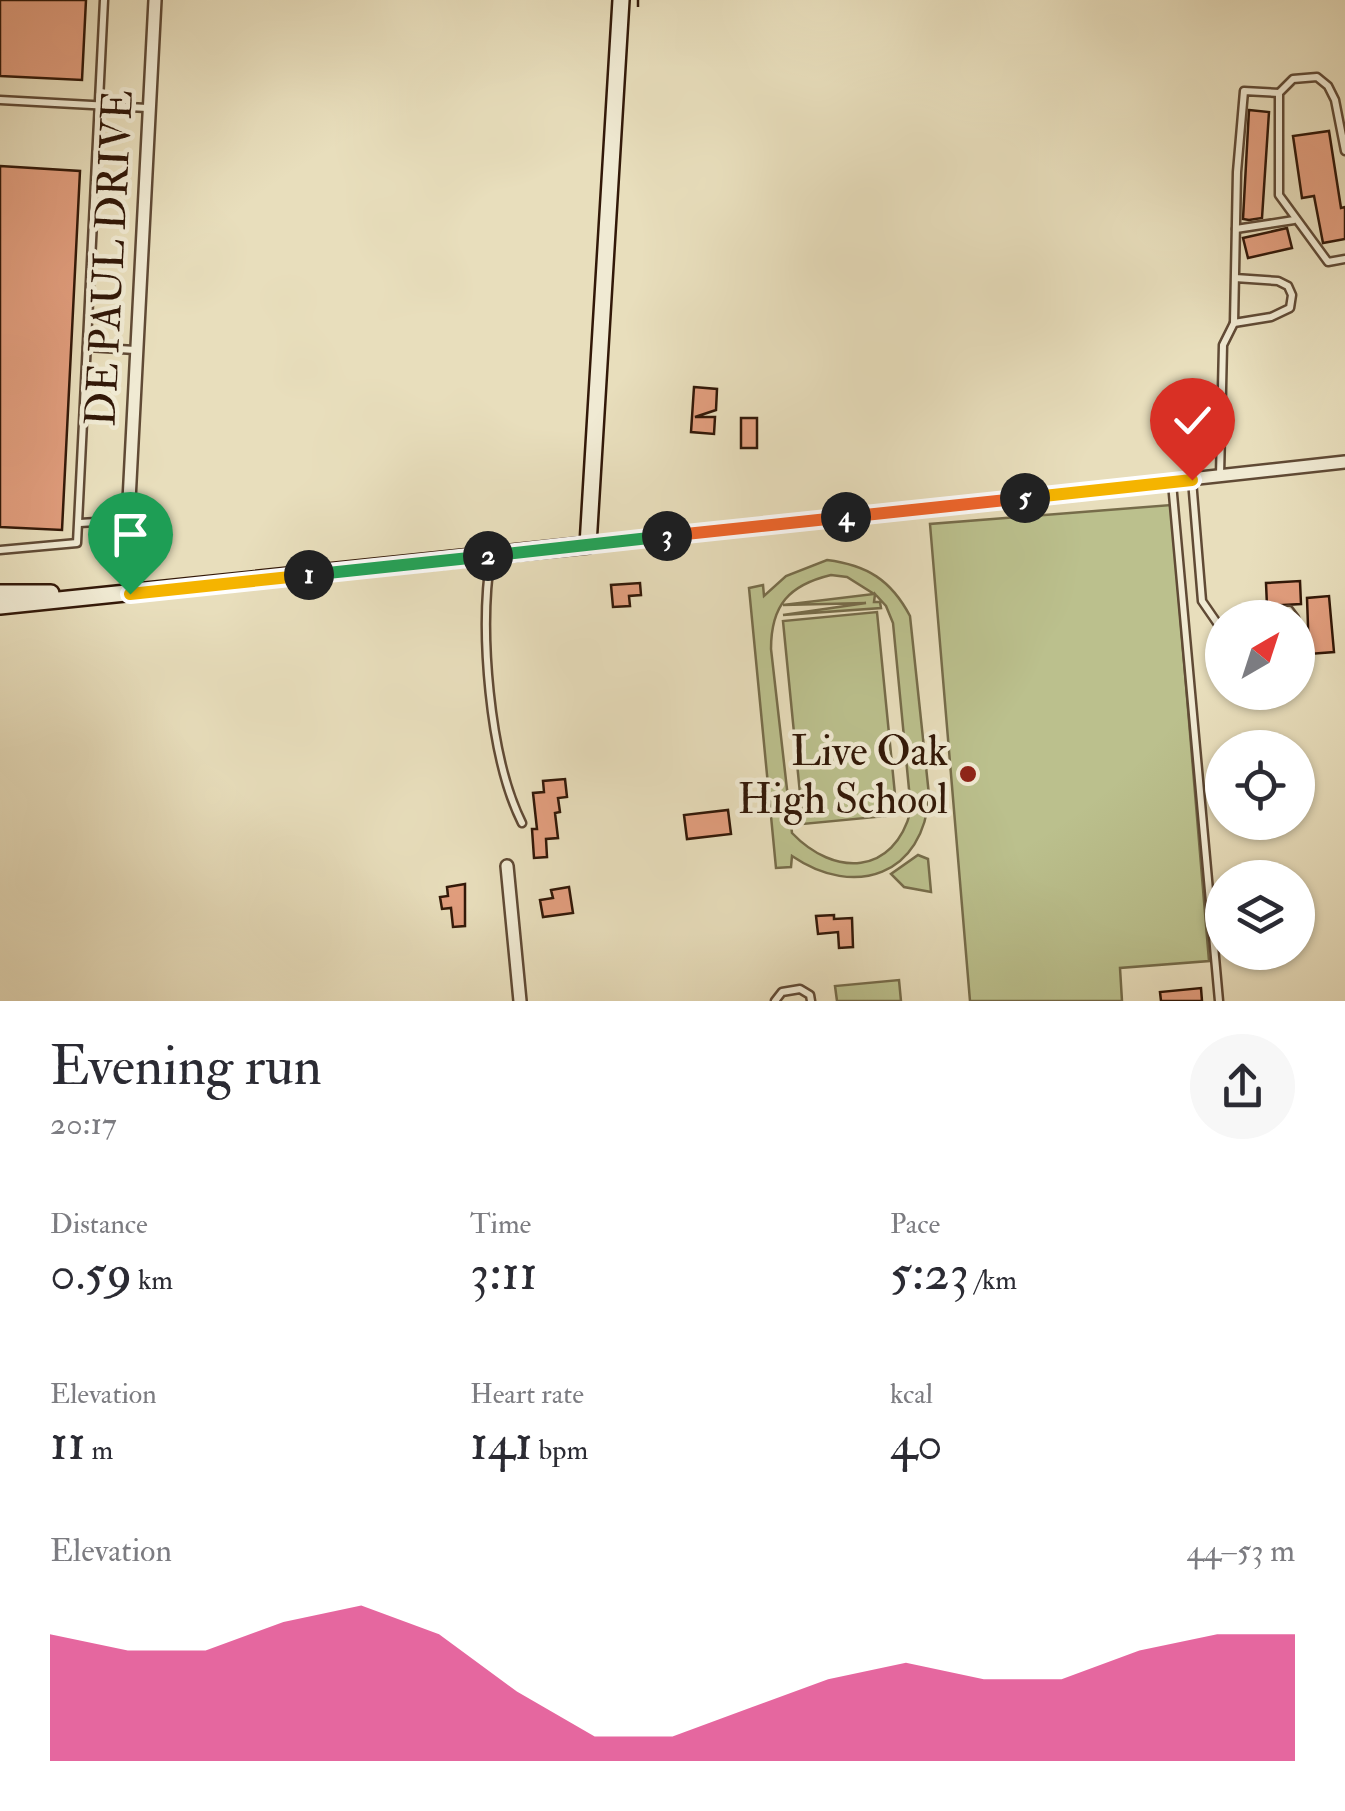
<!DOCTYPE html>
<meta charset="utf-8">
<style>
:root{--surface:#fff;--page:#f7f7f7;--text:#2b2b33;--muted:#7c7c81;--accent:#db2777}
body{margin:0;font-family:"IM FELL Double Pica",serif;background:var(--page);color:var(--text);height:100vh;display:flex;flex-direction:column;font-size:38px;white-space:nowrap}
*{box-sizing:border-box;margin:0}
p{font-size:32px;color:var(--muted)}
.icon{flex:none;width:55px;height:55px;fill:none;stroke:currentColor;stroke-width:2;stroke-linecap:round;stroke-linejoin:round}
.map{position:relative;height:1001px;overflow:hidden}
.sheet{display:flex;flex-direction:column;background:var(--surface);flex:1}
.sheet>*{flex:none}
.needle{width:65px;rotate:39deg}
.controls{position:absolute;left:1205px;top:600px;display:grid;gap:20px}
.controls a{display:grid;place-items:center;width:110px;height:110px;border-radius:50%;background:var(--surface);box-shadow:0 2px 8px #0004;font-size:50px}
.pin{position:absolute;display:grid;place-items:center;width:85px;height:85px;color:#fff;margin:-102px -42px;border-radius:50% 50% 50% 0;rotate:-45deg;box-shadow:0 0 10px #0007}
.pin .icon{rotate:45deg}
.km{position:absolute;width:50px;height:50px;margin:-25px;border-radius:50%;background:#222;color:#fff;font-size:28px;line-height:50px;text-align:center}
.round{display:grid;place-items:center;flex:none;width:105px;height:105px;border-radius:52px;background:var(--page)}
.head{display:flex;align-items:center;justify-content:space-between;height:170px;padding:0 50px}
h1{font-size:55px;font-weight:600;line-height:75px}
.figures{display:grid;grid-template-columns:repeat(3,1fr);gap:15px;height:170px;padding:10px 50px}
.figures div{display:grid;align-content:center}
.figures b{font-size:50px;font-weight:600}
.figures small{font-size:28px;font-weight:400}
.figures p{font-size:28px}
.chart{height:280px;padding:20px 50px}
.chart p{display:flex;justify-content:space-between}
.chart svg{width:100%;height:180px;margin-top:10px;fill:var(--accent);opacity:.7}
.map>svg:first-child{display:block}
</style>
<div class="map">
<svg width="1345" height="1001" viewBox="0 0 1345 1001">
<rect width="100%" height="100%" fill="#e8debc"/>
<filter id="stains"><feTurbulence type="fractalNoise" baseFrequency=".002" numOctaves="4"/><feColorMatrix values="0 0 0 0 .2 0 0 0 0 .09 0 0 0 0 .02 0 0 0 .5 -.17"/></filter>
<radialGradient id="worn" r=".72"><stop offset=".6" stop-color="#630" stop-opacity="0"/><stop offset="1" stop-color="#630" stop-opacity=".3"/></radialGradient>
<g fill="#bbc08d" stroke="#766c4a" stroke-width="2.5" fill-rule="evenodd">
<path d="M1171,505L1209,961L1120,968L1122,1001H970L930,524Z"/>
<path d="M827,560C867,565 891,580 910,616L929,795C924,875 855,899 792,856L791,867L776,868L749,588L763,585L764,596L786,576ZM831,575L847,577L874,594L783,605L866,603L783,615L881,608L880,602H874L875,594L886,606L893,623L911,810C894,876 834,877 792,833L771,649C771,605 789,585 831,575Z"/>
<path d="M877,612L897,815L803,824L783,621Z"/>
<path d="M918,855L928,859L931,892L904,887L891,874Z"/>
<path d="M899,980L901,1001H837L835,986Z"/>
</g>
<g fill="#e29e7e" stroke="#321808" stroke-width="2.5">
<path d="M0,0H86L82,80L0,76Z"/>
<path d="M1249,110L1269,112L1262,218L1249,220L1243,219Z"/>
<path d="M1329,131L1341,208L1345,207V239L1323,243L1314,196L1302,198L1293,136Z"/>
<path d="M0,166L80,171L62,530L0,527Z"/>
<path d="M1287,228L1292,248L1248,258L1243,238Z"/>
<path d="M694,387L717,389L716,410L695,417H715L714,434L691,432Z"/>
<rect x="741" y="418" width="16" height="30"/>
<path d="M1300,581L1301,604L1267,606L1266,583Z"/>
<path d="M640,583L641,595L629,596L630,606L613,607L611,585Z"/>
<path d="M1329,596L1334,652L1309,654L1307,598Z"/>
<path d="M565,779L567,797L558,798L560,812L555,813L558,838L546,839L547,857L534,858L532,829H537L533,793L544,792L543,781Z"/>
<path d="M728,810L731,834L687,839L684,815Z"/>
<path d="M465,884V926L453,927L451,908L442,909L440,897L448,896L447,887Z"/>
<path d="M569,887L573,913L543,917L540,900L553,898L551,890Z"/>
<path d="M834,915V919L852,918L853,947L839,948L838,932L818,934L816,916Z"/>
<path d="M1201,988L1202,1001H1161L1160,992Z"/>
</g>
<g fill="none" stroke-linecap="round" stroke-linejoin="round">
<g stroke="#604a35" stroke-width="11">
<g id="lane">
<path d="M0,100L147,108"/>
<path d="M1345,151L1335,100L1328,86L1317,77L1293,79L1279,93V195L1328,262L1345,259"/>
<path d="M1236,229L1294,220"/>
<path d="M1235,278L1278,281L1288,286L1292,295L1290,308L1271,317L1234,323L1237,172L1244,91L1279,93"/>
<path d="M87,347L135,350"/>
<path d="M1220,475L1223,345L1234,323"/>
<path d="M1192,480L1202,601L1222,630"/>
<path d="M1172,483L1219,1001"/>
<path d="M80,523L128,520"/>
<path d="M0,550L77,543L104,0"/>
<path d="M491,556C479,629 489,757 522,823"/>
<path d="M1233,618L1289,610L1295,618"/>
<path d="M1298,624V650"/>
<path d="M775,1001L782,992L800,989L810,995L811,1001"/>
</g>
</g>
<g stroke="#604a35" stroke-width="16">
<g id="street">
<path d="M128,520L155,0"/>
<path d="M588,545L1345,462"/>
<path d="M507,866L520,1001"/>
</g>
</g>
<g stroke="#321808" stroke-width="20">
<g id="secondary">
<path d="M0,593H51"/>
<path d="M0,606L588,545L621,0"/>
</g>
</g>
<g stroke="#321808" stroke-width="2.5" stroke-dasharray="8 5" stroke-linecap="butt">
<path d="M638,7V0"/>
<path d="M112,529L114,566"/>
</g>
<use href="#lane" stroke="#f0ead3" stroke-width="6"/>
<use href="#street" stroke="#f0ead3" stroke-width="11"/>
<use href="#secondary" stroke="#f0ead3" stroke-width="15"/>
</g>
<g fill="none" stroke-linecap="round" stroke-linejoin="round">
<g stroke="#fff" stroke-width="20">
<path id="split-1" d="M130,594L309,575"/>
</g>
<g stroke="#fff" stroke-width="20">
<path id="split-2" d="M309,575L488,556"/>
</g>
<g stroke="#fff" stroke-width="20">
<path id="split-3" d="M488,556L667,536"/>
</g>
<g stroke="#fff" stroke-width="20">
<path id="split-4" d="M667,536L846,517"/>
</g>
<g stroke="#fff" stroke-width="20">
<path id="split-5" d="M846,517L1025,498"/>
</g>
<g stroke="#fff" stroke-width="20">
<path id="split-6" d="M1025,498L1192,480"/>
</g>
<use href="#split-1" stroke="#f5b400" stroke-width="12"/>
<use href="#split-2" stroke="#22a559" stroke-width="12"/>
<use href="#split-3" stroke="#22a559" stroke-width="12"/>
<use href="#split-4" stroke="#f0652b" stroke-width="12"/>
<use href="#split-5" stroke="#f0652b" stroke-width="12"/>
<use href="#split-6" stroke="#f5b400" stroke-width="12"/>
</g>
<circle fill="#8f2418" stroke="#f0ead3" stroke-width="4" cx="968" cy="774" r="10"/>
<g text-anchor="middle" stroke-width="9" stroke-linejoin="round" paint-order="stroke">
<g font-size="42" fill="#321808" stroke="#f0ead3">
<text transform="translate(108 258) rotate(-87)" y="15">DE PAUL DRIVE</text>
</g>
<g font-size="42" fill="#321808" stroke="#f0ead3" text-anchor="end">
<text x="948" y="765">Live Oak<tspan x="948" dy="48">High School</tspan></text>
</g>
</g>
<rect width="100%" height="100%" filter="url(#stains)"/>
<rect width="100%" height="100%" fill="url(#worn)"/>
</svg>
<div class="controls">
<a><svg class="needle" viewBox="-14 -14 28 28"><path d="M0-13l5 13h-10z" fill="#e53935"/><path d="M0 13l5-13h-10z" fill="#7c7c81"/></svg></a>
<a><svg class="icon" aria-label="locate" viewBox="0 0 24 24"><circle cx="12" cy="12" r="6"/><path d="M12 2v4M12 18v4M2 12h4M18 12h4"/></svg></a>
<a><svg class="icon" aria-label="layers" viewBox="0 0 24 24"><path d="M12 4l9 5-9 5-9-5zM3 14l9 5 9-5"/></svg></a>
</div>
<div class="pin" style="left:130px;top:594px;background:#1e9e55"><svg class="icon" aria-label="arrive" viewBox="0 0 24 24"><path d="M6 21V4h12l-3 4 3 4H6"/></svg></div>
<div class="pin" style="left:1192px;top:480px;background:#d93025"><svg class="icon" aria-label="check" viewBox="0 0 24 24"><path d="M5 12l5 5 9-10"/></svg></div>
<b class="km" style="left:309px;top:575px">1</b>
<b class="km" style="left:488px;top:556px">2</b>
<b class="km" style="left:667px;top:536px">3</b>
<b class="km" style="left:846px;top:517px">4</b>
<b class="km" style="left:1025px;top:498px">5</b>
</div>
<section class="sheet">
<div class="head"><div><h1>Evening run</h1><p>20:17</p></div><a class="round"><svg class="icon" aria-label="share" viewBox="0 0 24 24"><path d="M12 15V3M7 8l5-5 5 5M5 13v7h14v-7"/></svg></a></div>
<div class="figures">
<div><p>Distance</p><b>0.59<small> km</small></b></div>
<div><p>Time</p><b>3:11</b></div>
<div><p>Pace</p><b>5:23<small> /km</small></b></div>
</div>
<div class="figures">
<div><p>Elevation</p><b>11<small> m</small></b></div>
<div><p>Heart rate</p><b>141<small> bpm</small></b></div>
<div><p>kcal</p><b>40</b></div>
</div>
<div class="chart"><p><span>Elevation</span>44–53 m</p>
<svg viewBox="0 0 160 44" preserveAspectRatio="none"><path d="M0 44V13L10 17L20 17L30 10L40 6L50 13L60 27L70 38L80 38L90 31L100 24L110 20L120 24L130 24L140 17L150 13L160 13V44z"/></svg>
</div>
</section>
